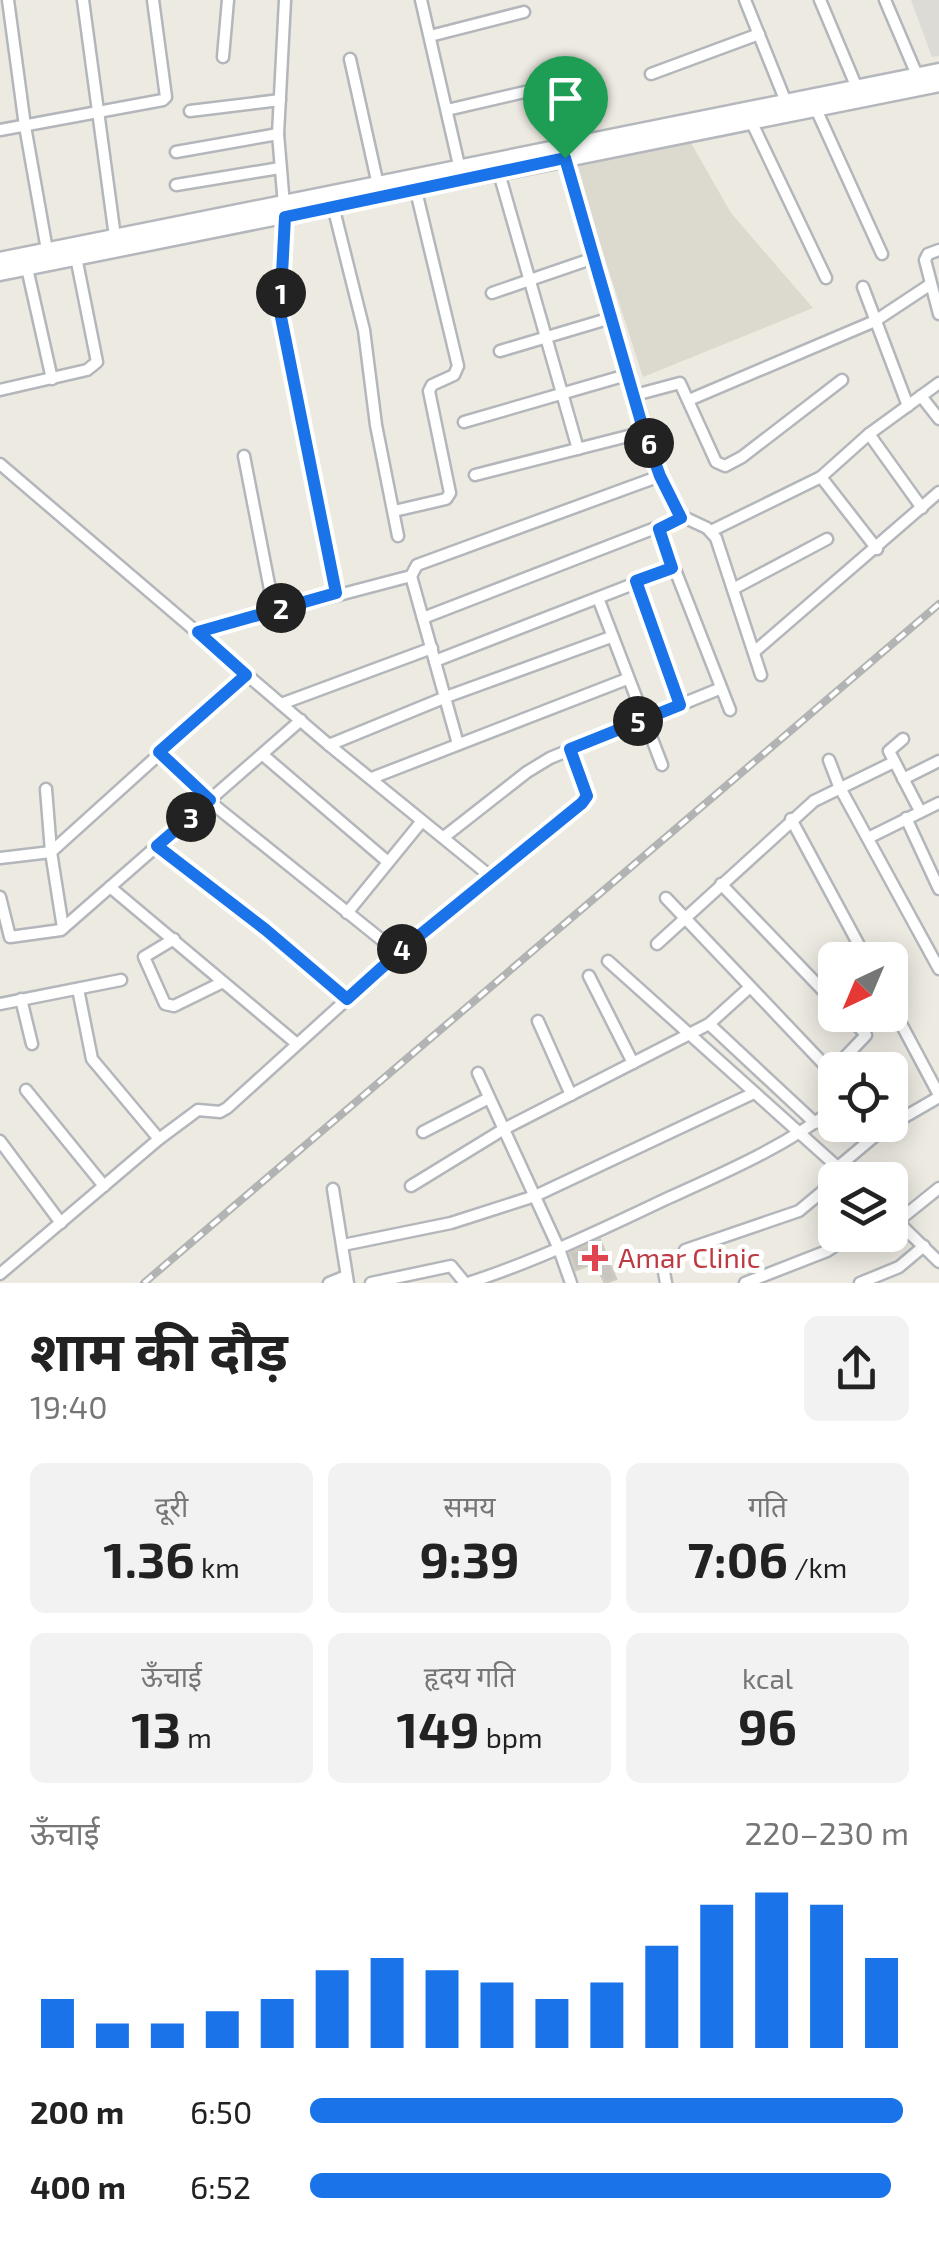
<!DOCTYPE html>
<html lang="hi">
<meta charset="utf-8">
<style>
:root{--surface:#fff;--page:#f2f2f2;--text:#222;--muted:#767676;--accent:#1a73e8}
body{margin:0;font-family:"Exo 2","Noto Sans Devanagari",sans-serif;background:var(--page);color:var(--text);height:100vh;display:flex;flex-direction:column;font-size:38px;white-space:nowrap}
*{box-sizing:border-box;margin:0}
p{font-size:32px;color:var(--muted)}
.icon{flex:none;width:55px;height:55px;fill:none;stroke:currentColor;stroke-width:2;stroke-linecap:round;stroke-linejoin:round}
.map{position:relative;height:1283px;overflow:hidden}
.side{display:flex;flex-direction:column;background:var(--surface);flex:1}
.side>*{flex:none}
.needle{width:65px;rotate:224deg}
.tools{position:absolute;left:818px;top:942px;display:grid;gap:20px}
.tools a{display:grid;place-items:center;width:90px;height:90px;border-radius:15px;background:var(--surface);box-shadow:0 5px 25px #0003;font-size:50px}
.pin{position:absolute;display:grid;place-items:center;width:85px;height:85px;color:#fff;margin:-102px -42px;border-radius:50% 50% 50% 0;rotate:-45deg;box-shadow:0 0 10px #0007}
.pin .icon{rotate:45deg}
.km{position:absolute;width:50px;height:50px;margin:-25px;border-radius:50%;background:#222;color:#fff;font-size:28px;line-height:50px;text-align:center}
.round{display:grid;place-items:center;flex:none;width:105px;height:105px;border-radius:15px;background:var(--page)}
.head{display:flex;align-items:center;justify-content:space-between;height:170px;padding:0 30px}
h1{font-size:55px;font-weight:700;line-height:75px}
.stats{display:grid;grid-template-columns:repeat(3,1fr);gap:15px;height:170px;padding:10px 30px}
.stats div{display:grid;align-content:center;border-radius:15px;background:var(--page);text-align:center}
.stats b{font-size:50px;font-weight:700}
.stats small{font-size:28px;font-weight:400}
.stats p{font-size:28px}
.chart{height:280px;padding:20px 30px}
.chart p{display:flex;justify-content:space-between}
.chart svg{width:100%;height:180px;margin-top:10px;stroke:var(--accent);stroke-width:6}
ul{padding:0 30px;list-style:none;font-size:32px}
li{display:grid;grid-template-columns:160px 120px 1fr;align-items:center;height:75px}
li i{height:25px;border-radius:12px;background:var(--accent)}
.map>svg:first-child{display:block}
</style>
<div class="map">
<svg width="939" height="1283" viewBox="0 0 939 1283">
<rect width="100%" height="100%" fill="#eceae1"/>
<path fill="#dddbd5" d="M911,0H939V56L932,57Z"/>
<path fill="#dcd9cf" d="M691,143L731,213L813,308L643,377L574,163Z"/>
<path fill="#c9c6c0" stroke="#d0cbbf" stroke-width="2.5" d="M600,1240L616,1279L605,1283L595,1263L576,1270L570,1253Z"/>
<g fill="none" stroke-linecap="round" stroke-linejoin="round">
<g stroke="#b3b7bb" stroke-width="15">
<g id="minor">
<path d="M8,0L25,126L47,250"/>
<path d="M83,0L115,237"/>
<path d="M285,0L278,134L285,217L280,312L337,593"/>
<path d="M421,0L461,174"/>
<path d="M745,0L786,102"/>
<path d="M820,0L857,88"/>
<path d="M885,0L917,75"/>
<path d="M430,36L524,12"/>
<path d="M223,57L228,0"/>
<path d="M350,59L378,185"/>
<path d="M651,74L759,34"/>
<path d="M816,109L882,254"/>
<path d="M447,110L546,87"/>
<path d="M190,111L280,100"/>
<path d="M751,121L826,278"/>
<path d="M0,130L163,100L166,97L153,0"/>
<path d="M176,152L278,134"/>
<path d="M565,158L660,476L677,514L707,528L716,538L761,675"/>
<path d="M499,173L578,449"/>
<path d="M176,185L280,168"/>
<path d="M333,206L364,330L376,425L398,536"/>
<path d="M939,250L928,254L925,260L939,314"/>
<path d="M27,268L52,379"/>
<path d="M863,287L908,406"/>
<path d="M492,293L594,258"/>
<path d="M500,351L611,318"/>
<path d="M0,390L87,370L97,362L76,257"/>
<path d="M635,395L680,383L716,462L725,466L742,457L842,380"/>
<path d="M921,396L939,419"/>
<path d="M689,400L875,321L931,284"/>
<path d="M464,422L630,374"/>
<path d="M869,434L922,508"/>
<path d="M244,456L274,610"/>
<path d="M0,464L329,745L490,876"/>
<path d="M475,475L644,432"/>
<path d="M821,477L877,549"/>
<path d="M394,511L446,499L450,493L429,391L432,385L454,375L458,366L416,191"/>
<path d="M659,529L730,710"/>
<path d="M711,531L821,477L869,434L939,383"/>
<path d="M411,576L458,744"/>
<path d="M636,581L680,705"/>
<path d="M733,589L827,539"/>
<path d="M598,598L662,765"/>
<path d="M423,618L681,518"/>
<path d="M198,632L411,576L417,565L660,476"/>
<path d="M754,652L939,492"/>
<path d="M435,661L672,569"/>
<path d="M281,704L432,648"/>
<path d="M903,739L889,751L920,811"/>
<path d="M329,745L446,697L611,637"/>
<path d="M159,752L209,801L398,953"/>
<path d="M263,755L388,862"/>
<path d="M829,760L839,786L939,969"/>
<path d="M372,778L627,679"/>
<path d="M903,779L939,761"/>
<path d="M46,789L51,852L63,928"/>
<path d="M906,818L939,889"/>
<path d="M791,819L867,960"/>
<path d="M444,837L527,772L550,758L719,689"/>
<path d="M868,838L939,803"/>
<path d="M157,846L266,930L347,999"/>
<path d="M0,858L51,852L247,675"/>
<path d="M721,884L835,1003"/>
<path d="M110,887L297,1044"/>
<path d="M0,897L10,937L61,930L301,720"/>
<path d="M666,898L835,1076"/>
<path d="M347,913L422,821"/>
<path d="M174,939L144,957L165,1004L174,1006L223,982"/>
<path d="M657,944L814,801L894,762"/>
<path d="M608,961L852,1180"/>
<path d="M589,976L633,1063"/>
<path d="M78,989L92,1059L159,1139"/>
<path d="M21,999L32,1044"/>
<path d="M890,1003L939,1095"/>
<path d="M0,1004L121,980"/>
<path d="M538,1021L571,1095"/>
<path d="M709,1024L815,1123"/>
<path d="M889,1070L891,1069"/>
<path d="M831,1072L866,1035L848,1015"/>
<path d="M478,1073L559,1249L571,1283"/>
<path d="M26,1090L104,1186"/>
<path d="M423,1132L489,1098"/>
<path d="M0,1141L61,1223"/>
<path d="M838,1167L882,1130L939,1097"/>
<path d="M411,1186L504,1129L709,1024L750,987"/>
<path d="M333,1189L348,1283"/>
<path d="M890,1214L939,1262"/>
<path d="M898,1221L939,1188"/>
<path d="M343,1245L451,1223L535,1196L754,1093"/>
<path d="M685,1250L799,1211L835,1181"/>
<path d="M664,1272L666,1283"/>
<path d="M0,1274L159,1139L198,1110L220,1112L227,1108L398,953L582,803L587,796L570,749"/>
<path d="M329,1283L346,1276"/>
<path d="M371,1283L451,1266L465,1283"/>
<path d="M468,1283C536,1261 601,1230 666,1199C724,1173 784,1147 835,1108"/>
<path d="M745,1283L827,1251L852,1235"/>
<path d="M860,1283L899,1267L924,1246"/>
</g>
</g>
<g stroke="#b4b8bd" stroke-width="19">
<g id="secondary">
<path d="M0,260L939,71"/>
<path d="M0,273L939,84"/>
</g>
</g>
<use href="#minor" stroke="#fff" stroke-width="10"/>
<use href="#secondary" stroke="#fff" stroke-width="14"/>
<g stroke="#b2b3b3" stroke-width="8">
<path id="rail" d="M144,1283L939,604"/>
</g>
<use href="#rail" stroke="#fff" stroke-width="4" stroke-dasharray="11" stroke-linecap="butt"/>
</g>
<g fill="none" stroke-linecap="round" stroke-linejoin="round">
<g stroke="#fff" stroke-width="20">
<path id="route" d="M565,158L644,432L660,476L681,518L659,529L672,568L636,581L680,705L570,749L587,796L582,803L398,953L347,999L266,930L157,846L210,800L159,752L246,675L198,632L336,593L280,312L285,217Z"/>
</g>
<use href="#route" stroke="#1a73e8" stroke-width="12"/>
</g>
<path fill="#e0444e" stroke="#fff" stroke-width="4" d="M590 1243h10v10h10v10h-10v10h-10v-10h-10v-10h10z"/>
<g text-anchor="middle" stroke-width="10" stroke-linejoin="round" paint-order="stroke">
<g font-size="28" fill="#be3a42" stroke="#fff" text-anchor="start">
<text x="618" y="1268">Amar Clinic</text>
</g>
</g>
</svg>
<div class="tools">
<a><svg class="needle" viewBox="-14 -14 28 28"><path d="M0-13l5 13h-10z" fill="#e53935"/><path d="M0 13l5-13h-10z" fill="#767676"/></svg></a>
<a><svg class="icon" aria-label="locate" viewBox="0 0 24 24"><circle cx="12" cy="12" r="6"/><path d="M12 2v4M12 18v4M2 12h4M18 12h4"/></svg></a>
<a><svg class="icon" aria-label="layers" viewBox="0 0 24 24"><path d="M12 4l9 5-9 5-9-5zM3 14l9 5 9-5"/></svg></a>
</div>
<div class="pin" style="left:565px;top:158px;background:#1e9e55"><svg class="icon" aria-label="arrive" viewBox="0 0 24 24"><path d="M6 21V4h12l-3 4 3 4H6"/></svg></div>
<b class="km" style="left:281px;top:293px">1</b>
<b class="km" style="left:281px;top:608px">2</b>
<b class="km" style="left:191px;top:817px">3</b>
<b class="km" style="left:402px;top:949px">4</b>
<b class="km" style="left:638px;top:721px">5</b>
<b class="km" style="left:649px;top:443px">6</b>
</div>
<section class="side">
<div class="head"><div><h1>शाम की दौड़</h1><p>19:40</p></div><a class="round"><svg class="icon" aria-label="share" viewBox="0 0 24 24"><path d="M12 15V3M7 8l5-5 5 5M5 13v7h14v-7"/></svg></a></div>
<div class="stats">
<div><p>दूरी</p><b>1.36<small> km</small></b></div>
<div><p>समय</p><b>9:39</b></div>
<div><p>गति</p><b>7:06<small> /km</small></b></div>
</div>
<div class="stats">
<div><p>ऊँचाई</p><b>13<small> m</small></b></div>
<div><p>हृदय गति</p><b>149<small> bpm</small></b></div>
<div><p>kcal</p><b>96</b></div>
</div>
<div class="chart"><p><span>ऊँचाई</span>220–230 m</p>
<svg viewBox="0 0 160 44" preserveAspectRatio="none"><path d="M5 44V32M15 44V38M25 44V38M35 44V35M45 44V32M55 44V25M65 44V22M75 44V25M85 44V28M95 44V32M105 44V28M115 44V19M125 44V9M135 44V6M145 44V9M155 44V22"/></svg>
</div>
<ul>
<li><b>200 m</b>6:50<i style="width:99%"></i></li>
<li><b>400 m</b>6:52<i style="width:97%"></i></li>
</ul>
</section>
